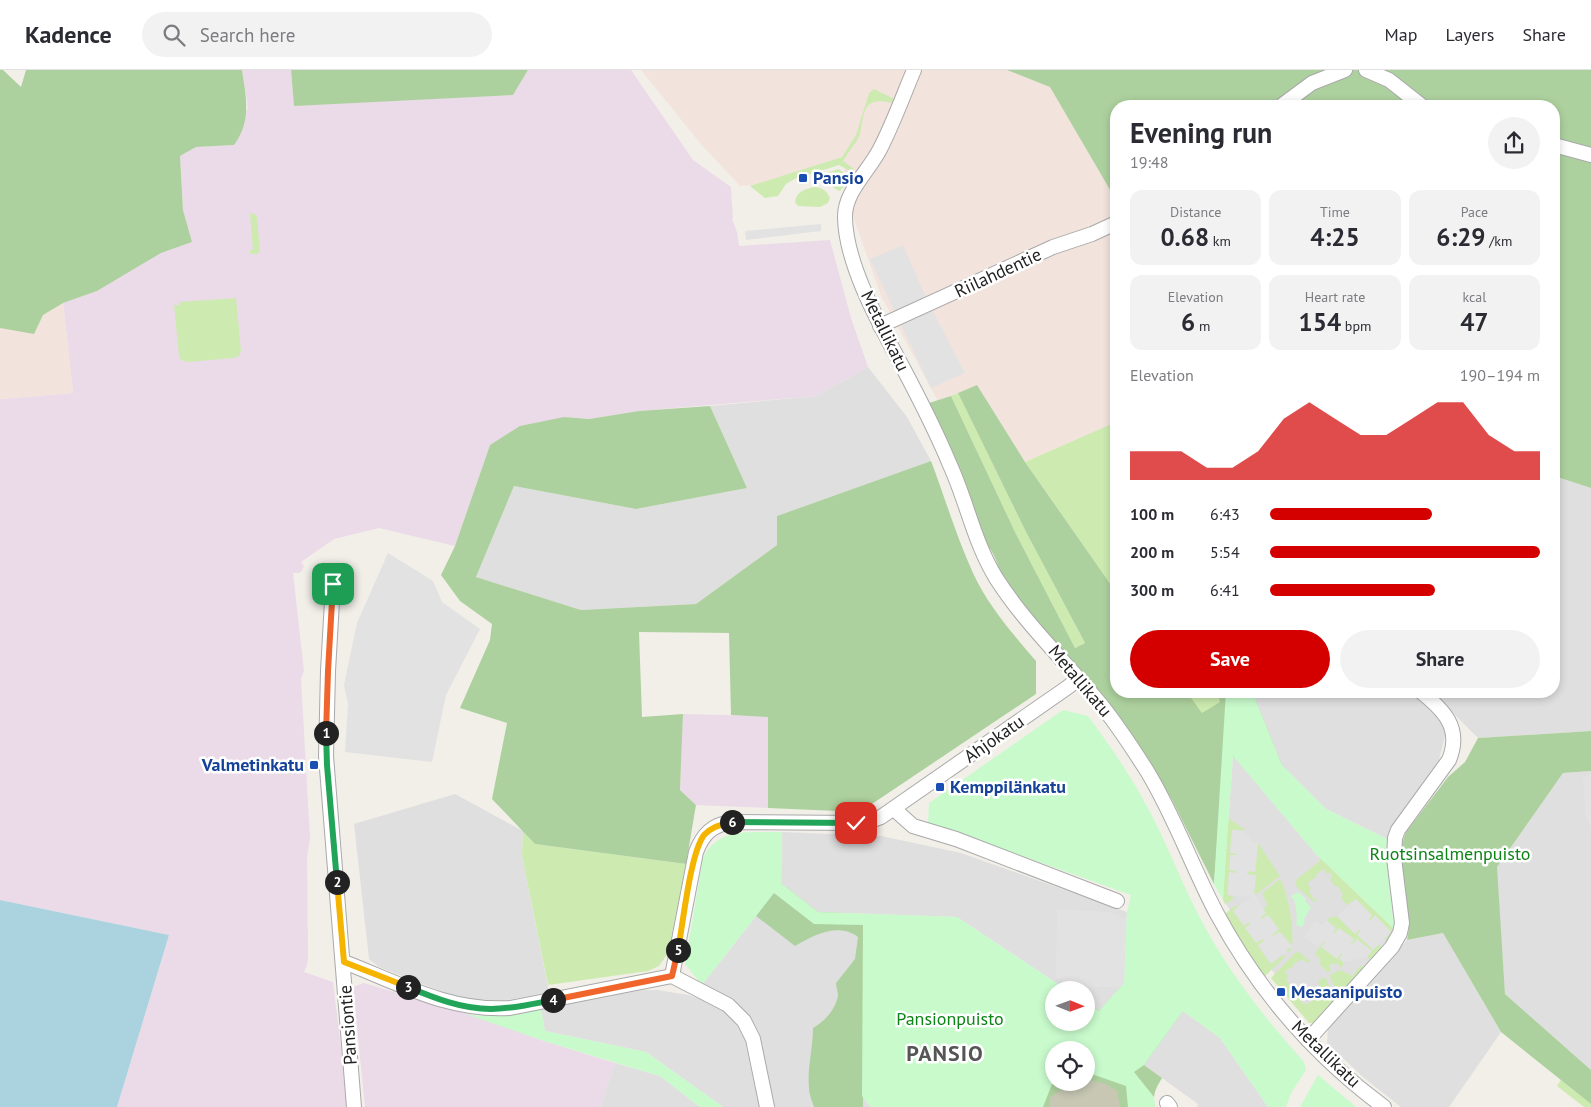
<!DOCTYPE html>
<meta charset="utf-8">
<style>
:root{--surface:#fff;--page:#f2f2f3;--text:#2b2b33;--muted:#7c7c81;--line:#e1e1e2;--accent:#d40000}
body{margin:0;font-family:"PT Sans",sans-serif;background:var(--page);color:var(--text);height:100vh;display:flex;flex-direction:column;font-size:19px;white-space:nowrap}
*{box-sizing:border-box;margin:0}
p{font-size:16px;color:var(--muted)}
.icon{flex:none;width:28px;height:28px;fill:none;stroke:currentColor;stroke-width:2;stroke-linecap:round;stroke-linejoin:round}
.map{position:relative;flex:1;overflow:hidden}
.panel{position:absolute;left:1110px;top:30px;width:450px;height:598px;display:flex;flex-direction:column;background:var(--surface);border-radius:20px;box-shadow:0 2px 8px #0003}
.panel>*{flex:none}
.needle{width:32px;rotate:91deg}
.tools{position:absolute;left:1045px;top:911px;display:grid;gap:10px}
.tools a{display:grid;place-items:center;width:50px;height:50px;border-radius:50%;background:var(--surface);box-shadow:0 2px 8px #0003;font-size:25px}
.pin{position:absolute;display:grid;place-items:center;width:42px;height:42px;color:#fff;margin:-21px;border-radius:10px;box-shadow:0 2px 8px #0006}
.km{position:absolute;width:25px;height:25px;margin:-12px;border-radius:50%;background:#222;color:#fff;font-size:14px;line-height:25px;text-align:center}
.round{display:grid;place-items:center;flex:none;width:52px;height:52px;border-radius:26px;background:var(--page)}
.headline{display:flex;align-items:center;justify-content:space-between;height:85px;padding:0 20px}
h1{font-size:28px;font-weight:700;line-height:38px}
.figures{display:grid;grid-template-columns:repeat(3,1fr);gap:8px;height:85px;padding:5px 20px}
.figures div{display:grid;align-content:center;border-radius:12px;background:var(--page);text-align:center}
.figures b{font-size:25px;font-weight:700}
.figures small{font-size:14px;font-weight:400}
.figures p{font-size:14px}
.chart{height:140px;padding:10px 20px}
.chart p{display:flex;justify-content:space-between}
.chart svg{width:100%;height:90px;margin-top:5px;fill:var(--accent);opacity:.7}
.button{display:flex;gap:10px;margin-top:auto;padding:10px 20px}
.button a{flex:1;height:58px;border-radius:30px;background:var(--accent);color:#fff;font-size:20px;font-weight:700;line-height:58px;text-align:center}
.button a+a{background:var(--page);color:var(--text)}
ul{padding:0 20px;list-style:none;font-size:16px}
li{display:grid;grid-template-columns:80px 60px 1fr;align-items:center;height:38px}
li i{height:12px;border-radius:6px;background:var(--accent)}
header{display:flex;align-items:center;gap:30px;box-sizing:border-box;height:70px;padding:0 25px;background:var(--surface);border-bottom:1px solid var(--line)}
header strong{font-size:24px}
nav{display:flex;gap:28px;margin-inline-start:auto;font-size:18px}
.search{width:350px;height:45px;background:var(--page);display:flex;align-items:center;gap:12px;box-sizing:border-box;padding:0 18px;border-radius:28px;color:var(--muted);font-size:19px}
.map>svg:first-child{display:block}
</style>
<header>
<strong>Kadence</strong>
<div class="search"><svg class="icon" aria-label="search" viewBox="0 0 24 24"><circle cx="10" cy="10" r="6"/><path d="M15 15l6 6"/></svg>Search here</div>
<nav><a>Map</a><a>Layers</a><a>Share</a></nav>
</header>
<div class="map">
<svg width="1591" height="1037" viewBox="0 0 1591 1037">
<rect width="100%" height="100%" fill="#f2efe9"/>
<g fill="#e0dfdf">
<path d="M868,297L907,347L931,391L777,446V475L696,534L581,540L476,507L514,416L636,439L747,418L710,336L816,326Z"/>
<path d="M1554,406L1591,418V661L1478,668L1431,621H1554Z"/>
<path d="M1255,621H1420L1449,650L1437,698L1395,752L1387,769L1326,739L1282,695L1256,631Z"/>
<path d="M1233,685L1316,784L1394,860L1392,865L1317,949L1295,933L1223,830Z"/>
<path d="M1591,701V1000L1505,924L1496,798L1563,703Z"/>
<path d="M455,724L523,761L522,786L549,922L508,930H471L442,922L379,897L369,889L354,754Z"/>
<path d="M782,762L881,766L961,783L1127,842L1124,914L1099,942L1086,933V920H1067L957,847L818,842L781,813Z"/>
<path d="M774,823L814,854L863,855L862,1026L871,1037H773L760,974L729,928L702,915Z"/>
<path d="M1443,863L1501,962L1449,1037H1401L1363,1007L1327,973L1328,959L1407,870Z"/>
<path d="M642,920H658L688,925L708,932L720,939L731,947L739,958L745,970L759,1037H723L646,982L545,961L541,939Z"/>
<path d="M1183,941L1220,968L1268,1037H1197L1198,1034L1144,995Z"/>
<path d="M615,993L660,1006L700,1037H600Z"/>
</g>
<g fill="#ebdbe8">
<path d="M242,0H291L294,35L513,25L528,0H631L693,90L731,117L733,149H732L737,162L739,176L830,170L851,248L868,297L816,326L639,341L589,349L564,347L490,375L455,476L379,458L334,469L301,492L304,496L302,501L299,503H293L304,601L301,609L310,768L307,787L308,888L307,895L304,902L333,912L348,1037H117L169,865L0,830V329L73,323L63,233L97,221L161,183L192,172L183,140L180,86L196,77L234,75L248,38Z"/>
<path d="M683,644L768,646V738L696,735L680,720Z"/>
<path d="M364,913L483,949L544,971L615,993L600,1037H365L353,917Z"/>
</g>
<g fill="#f3e3dd">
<path d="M0,0H3L53,115L63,233L73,323L0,329Z"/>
<path d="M641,0H1525L1116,36V352L1025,392L977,316L938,331L881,226L854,149L842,87L756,115L740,116L700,73Z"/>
</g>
<path fill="#c7c7b4" d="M1086,1002L1126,1016L1128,1037H1043L1054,1012H1086Z"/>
<g fill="#cdebb0">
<path d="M874,19L894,29L892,33C862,26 865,42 860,64C857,73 848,82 843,91L854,99V103L839,95L808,105L804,103L798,105V107L786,114L778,126L765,128L750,116L842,87L856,65L869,23Z"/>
<path d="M838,99L851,107L840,121C830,118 829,109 816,107Z"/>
<path d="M814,117C822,117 827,121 830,128L828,133L820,137L798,136L795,132C797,121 805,119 814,117Z"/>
<path d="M250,143L254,144L257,147L260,181L257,184H250V180H253Z"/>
<path d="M236,228L241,281L239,286L234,288L188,292L181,290L179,286L174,235H179V232Z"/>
<path d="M958,323L1025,460L1085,573L1075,578L1016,464L951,326Z"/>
<path d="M1116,352V522L1025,392Z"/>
<path d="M1186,621H1217L1221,632L1202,644Z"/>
<path d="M1228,748L1246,760H1232L1230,783H1238V785H1231L1236,800V803L1229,802L1228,825L1234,827L1231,831L1225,834L1223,830Z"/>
<path d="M523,761L535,774L686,794L668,883L659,896L648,901L548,915L522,786Z"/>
<path d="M1258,773L1280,806L1255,825L1247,804L1248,801L1255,802Z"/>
<path d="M1320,788L1393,858L1387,871L1385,868L1391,862L1375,846L1370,851L1356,829L1346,835L1341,827L1343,825L1338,816L1335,817L1330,809L1332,807L1330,802L1327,804L1324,799L1315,805L1316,807L1307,813L1311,819L1309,821L1314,830L1317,828V830L1314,832L1297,817L1295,814L1297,809L1320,791L1319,789Z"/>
<path d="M1280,809C1288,822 1297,868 1290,882L1286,881L1291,876L1279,862L1273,866L1272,865L1268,845L1261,850L1260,847L1266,843L1263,839L1266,837L1267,834L1262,823Z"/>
<path d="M1235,836H1239L1233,841L1251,854L1256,873L1262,869L1264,871L1258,876L1271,894L1283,885L1285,887L1264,907L1226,847V843Z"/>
<path d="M1337,846L1355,864L1359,859L1373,879L1378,875L1382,876V878L1371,890L1367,887L1372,881L1352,875L1350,873L1354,869L1339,859L1334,864L1333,863L1336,858L1326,849Z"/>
<path d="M1324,871L1325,872L1322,877L1343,884L1339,889L1344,893L1341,898L1337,893L1329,895L1331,901L1327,902L1319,893L1321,890L1315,884Z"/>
<path d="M1299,882L1310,891L1307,893L1303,889L1293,894L1294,896L1285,901L1288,907L1286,909L1291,918L1294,917L1297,923L1300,921L1303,928L1301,929L1303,934H1307L1322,925L1318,917L1320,915L1318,911L1325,907L1336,929L1313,953H1309L1271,908L1295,883Z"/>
<path d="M1360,896H1363L1364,898L1340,924H1338L1329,905L1341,900L1352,906Z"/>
<path d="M1561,1010L1591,1034V1037H1584L1557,1016Z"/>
</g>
<g fill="#add19e">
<path d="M0,0H3L21,17L26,0H242C246,28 252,50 234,75L196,77L180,86L183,140L192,172L161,183L97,221L63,233L43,245L34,264L0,258Z"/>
<path d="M291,0H528L513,25L294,36Z"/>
<path d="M1007,0H1591V418L1554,406V36H1116V130L1050,17Z"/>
<path d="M977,315L1025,392L1116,522V621H1186L1202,643L1220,632L1217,621H1255L1256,631L1282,695L1297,711L1232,686L1221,723L1214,814L1171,728L1127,658L1010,519C1007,515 1004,510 1002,505C996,492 995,482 984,472C967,425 951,378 929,333L951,326L1016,464L1075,578L1085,573L1025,460L958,323Z"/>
<path d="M710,336L747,418L636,439L514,416L476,507L581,540L696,534L777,475V446L931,391C945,428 957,468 973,503C988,536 1013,564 1036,591V624L860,742L768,738V647L731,645L729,563L639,562L642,647L683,644L680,720L696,735L686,794L535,774L492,729L507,653L460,638L490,570L492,554L460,531L441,505L455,476L490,375L520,356L564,347L589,349L639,341Z"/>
<path d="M1591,661V701L1563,703L1497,797L1505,924L1591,1000V1034L1501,962L1443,863L1407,870L1409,858C1406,833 1394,781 1407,761L1448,707L1465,692L1478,668Z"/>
<path d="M781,813L818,842L844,843L1067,920H1054V952H1086V933L1099,941L1124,914L1183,941L1144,995L1162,1008C1156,1018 1152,1025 1155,1037H1120L1117,1021L1106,1014L1086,1009V980H1054V1012L1074,1013L1064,1017L1050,1028L1049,1037H959L863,1026V1037H814C812,1031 809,1024 809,1018C807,998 813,978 813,958C825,951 836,939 838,925C838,922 836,917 836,913L855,889L858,867C838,852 814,865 795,876L756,846Z"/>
</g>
<g fill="#c8facc">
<path d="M1226,621H1255L1256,631L1282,695L1326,739L1387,769L1386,782L1394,859L1316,784L1233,686L1223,830L1214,814Z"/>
<path d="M1063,640L1088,646C1112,678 1135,712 1153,748C1169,779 1182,813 1198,844C1226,899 1263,946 1304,992L1306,1000L1291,1023L1286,1037H1268L1220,968L1183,941L1144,995L1134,1002L1154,1027L1155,1037H1128L1126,1016L1086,1002V980H1054V1009L1043,1037H871L862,1026L863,855L814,854L774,823L702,915L685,894L703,788C719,756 751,763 782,762L781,813L818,842L957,847L1067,920H1054V952H1086V933L1099,941L1124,913L1127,842L1131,825L967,766L928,755L929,733Z"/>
<path d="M1298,822L1306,829L1305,831L1311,837L1304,849L1305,852L1302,857L1296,855C1298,848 1296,838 1294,829L1292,828L1291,826Z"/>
<path d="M541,939L545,961L646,982L723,1037H700L660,1006L544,971L463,943C490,950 514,944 541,939Z"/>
<path d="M1318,1005L1356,1037H1300Z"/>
</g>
<g fill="#e2e2e2">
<path d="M821,154V161L746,170L745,161Z"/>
<path d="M903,175L929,234L965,303L931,318L870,189Z"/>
<path d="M388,483L433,511L442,532L480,559L446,625L432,692L345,682L348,634L344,615L357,553Z"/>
<path d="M1591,702V759L1585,743L1583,708Z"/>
<path d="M1232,760L1245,761L1252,772L1258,773L1255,802L1248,801L1247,804L1256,805L1254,824L1257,827L1266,843L1260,848L1262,849L1268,845L1279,859L1272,865L1273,866L1280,862L1292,876L1271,894L1258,875L1264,871L1262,869L1256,873L1245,858L1251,853L1249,852L1244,856L1233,841L1251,827L1228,825L1229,802L1236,803V801L1229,800L1230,785H1237L1238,784L1230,783Z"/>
<path d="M1356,829L1372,845L1369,850L1370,851L1375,845L1391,862L1373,880L1357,865L1361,860L1360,859L1355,864L1337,846Z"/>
<path d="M1057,839L1109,842L1121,847L1126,848L1124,913L1121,917H1063V909L1056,908Z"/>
<path d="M1326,850L1336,858L1333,862L1334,864L1339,858L1354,869L1351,873L1352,874L1357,869L1372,881L1367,887L1344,892L1339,889L1342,884L1341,883L1337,889L1321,877L1325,872L1324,871L1318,876L1304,867L1315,851L1323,855Z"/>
</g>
<path fill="#aad3df" d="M0,830L169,865L117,1037H0Z"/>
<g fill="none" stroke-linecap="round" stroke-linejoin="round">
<g stroke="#a9a9a9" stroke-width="16">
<g id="minor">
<path d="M914,0C903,26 893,54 880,79C869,101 844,122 845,148C846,195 880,255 902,296C919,328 936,361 950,395C967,432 974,472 996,508C1026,555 1067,593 1102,636C1118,656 1133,679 1147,701C1175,747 1192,797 1217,844C1258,920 1315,986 1384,1037"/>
<path d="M1366,0L1389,10L1422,36"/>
<path d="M1281,36L1312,13L1345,0"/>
<path d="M1554,75L1591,85"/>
<path d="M880,256L1053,177L1092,164L1116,153"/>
<path d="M333,514L328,601L326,686L354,1037"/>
<path d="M894,739L913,756L956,769L1117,831"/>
<path d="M344,892C399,913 449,942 510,938L672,906L728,935L744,951L753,969L767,1037"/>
<path d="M672,906L696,782C703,764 712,755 731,752L856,753L868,752L881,747L1068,617L1078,609"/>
<path d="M1308,970L1392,877L1400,863L1402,853L1394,788L1395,768L1398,760L1449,690C1462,658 1444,640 1420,621"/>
<path d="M1167,1033L1170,1037"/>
</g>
</g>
<use href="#minor" stroke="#fff" stroke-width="14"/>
</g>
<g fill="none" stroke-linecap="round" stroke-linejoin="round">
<g stroke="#fff" stroke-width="10">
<path id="split-1" d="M326,663L328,601L333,514"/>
</g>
<g stroke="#fff" stroke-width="10">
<path id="split-2" d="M326,663L327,695L337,812"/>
</g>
<g stroke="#fff" stroke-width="10">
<path id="split-3" d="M337,812L344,892L408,917"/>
</g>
<g stroke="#fff" stroke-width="10">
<path id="split-4" d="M408,917C434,928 462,939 491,939C512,939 532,934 553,930"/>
</g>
<g stroke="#fff" stroke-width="10">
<path id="split-5" d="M553,930L672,906L678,880"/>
</g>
<g stroke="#fff" stroke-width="10">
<path id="split-6" d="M678,880C683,854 690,784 704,765C711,757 721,754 732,752"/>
</g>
<g stroke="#fff" stroke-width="10">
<path id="split-7" d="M732,752L856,753"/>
</g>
<use href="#split-1" stroke="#f0652b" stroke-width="6"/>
<use href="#split-2" stroke="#22a559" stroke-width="6"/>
<use href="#split-3" stroke="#f5b400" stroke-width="6"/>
<use href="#split-4" stroke="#22a559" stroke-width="6"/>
<use href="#split-5" stroke="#f0652b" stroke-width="6"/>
<use href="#split-6" stroke="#f5b400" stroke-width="6"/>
<use href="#split-7" stroke="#22a559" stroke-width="6"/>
</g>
<g fill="#1a4fb4" stroke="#fff" stroke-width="2">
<rect x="798" y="103" width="10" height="10" rx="2.5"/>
<rect x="309" y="690" width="10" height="10" rx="2.5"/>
<rect x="935" y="712" width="10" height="10" rx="2.5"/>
<rect x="1276" y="917" width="10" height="10" rx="2.5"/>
</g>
<g text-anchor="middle" stroke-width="5" stroke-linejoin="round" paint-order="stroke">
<g font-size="18" font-weight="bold" fill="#164399" stroke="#fff" text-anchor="start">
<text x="813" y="114">Pansio</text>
<text x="304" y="701" text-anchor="end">Valmetinkatu</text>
<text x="950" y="723">Kemppilänkatu</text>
<text x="1291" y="928">Mesaanipuisto</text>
</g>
<g font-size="18" fill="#222" stroke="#fff">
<text transform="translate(998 203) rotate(-25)" y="6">Riilahdentie</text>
<text transform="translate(885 261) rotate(64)" y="6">Metallikatu</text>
<text transform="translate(1080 611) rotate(50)" y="6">Metallikatu</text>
<text transform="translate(994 669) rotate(-35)" y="6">Ahjokatu</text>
<text transform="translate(348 955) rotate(-94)" y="6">Pansiontie</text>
<text transform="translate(1326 984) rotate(44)" y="6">Metallikatu</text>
</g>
<g font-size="18" fill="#0c8416" stroke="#fff">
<text x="1450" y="790">Ruotsinsalmenpuisto</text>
<text x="950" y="955">Pansionpuisto</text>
</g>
<g font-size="22" font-weight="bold" letter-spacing="1" fill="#555" stroke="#fff">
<text x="945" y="991">PANSIO</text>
</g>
</g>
</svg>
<div class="tools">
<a><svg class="needle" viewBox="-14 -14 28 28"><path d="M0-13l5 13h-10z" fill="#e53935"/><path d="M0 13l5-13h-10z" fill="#7c7c81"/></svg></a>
<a><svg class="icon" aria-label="locate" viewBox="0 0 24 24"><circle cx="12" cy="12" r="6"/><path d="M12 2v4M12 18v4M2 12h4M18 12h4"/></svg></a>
</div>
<div class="pin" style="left:333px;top:514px;background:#1e9e55"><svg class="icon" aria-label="arrive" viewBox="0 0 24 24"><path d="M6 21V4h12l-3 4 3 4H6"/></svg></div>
<div class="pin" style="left:856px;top:753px;background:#d93025"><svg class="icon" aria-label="check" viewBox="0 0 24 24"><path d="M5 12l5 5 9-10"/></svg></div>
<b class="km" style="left:326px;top:663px">1</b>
<b class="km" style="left:337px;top:812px">2</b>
<b class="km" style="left:408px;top:917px">3</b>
<b class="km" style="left:553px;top:930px">4</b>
<b class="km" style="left:678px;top:880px">5</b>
<b class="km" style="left:732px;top:752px">6</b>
<section class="panel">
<div class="headline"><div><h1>Evening run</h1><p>19:48</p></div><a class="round"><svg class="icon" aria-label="share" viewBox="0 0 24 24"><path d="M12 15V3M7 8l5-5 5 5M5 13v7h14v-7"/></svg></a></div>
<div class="figures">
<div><p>Distance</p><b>0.68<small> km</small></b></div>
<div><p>Time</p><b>4:25</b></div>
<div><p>Pace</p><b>6:29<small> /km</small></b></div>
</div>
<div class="figures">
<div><p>Elevation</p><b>6<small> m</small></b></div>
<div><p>Heart rate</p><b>154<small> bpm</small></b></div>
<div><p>kcal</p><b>47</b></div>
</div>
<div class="chart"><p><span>Elevation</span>190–194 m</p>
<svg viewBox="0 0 160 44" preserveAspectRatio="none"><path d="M0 44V30L10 30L20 30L30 38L40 38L50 30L60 14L70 6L80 14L90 22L100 22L110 14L120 6L130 6L140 22L150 30L160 30V44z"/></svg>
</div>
<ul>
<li><b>100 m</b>6:43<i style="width:60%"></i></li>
<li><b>200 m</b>5:54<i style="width:100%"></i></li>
<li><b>300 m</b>6:41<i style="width:61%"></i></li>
</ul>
<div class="button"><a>Save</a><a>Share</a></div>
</section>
</div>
